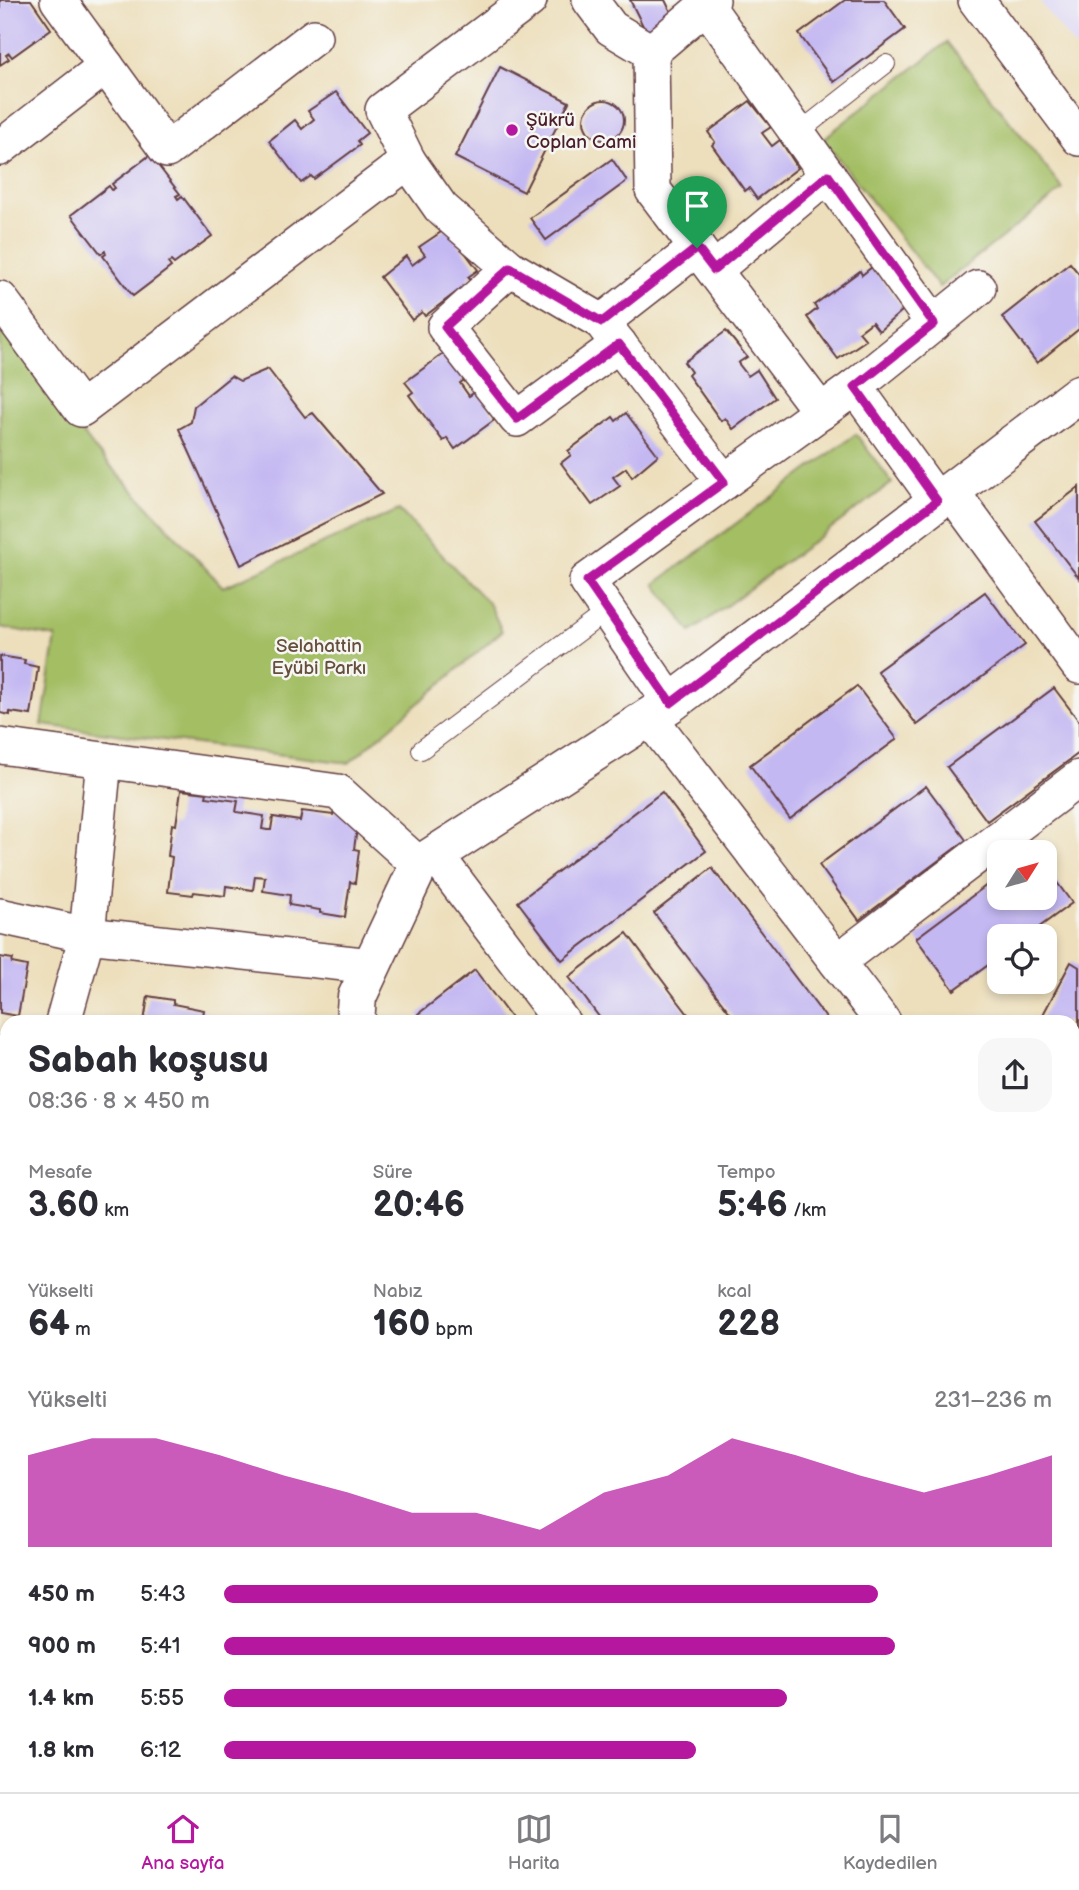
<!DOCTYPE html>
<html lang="tr">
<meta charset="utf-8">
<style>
:root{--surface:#fff;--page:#f7f7f7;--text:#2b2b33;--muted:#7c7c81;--line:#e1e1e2;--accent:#b5179e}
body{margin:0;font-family:"Balsamiq Sans",sans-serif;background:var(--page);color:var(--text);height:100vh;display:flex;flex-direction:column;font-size:26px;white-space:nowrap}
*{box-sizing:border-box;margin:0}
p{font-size:23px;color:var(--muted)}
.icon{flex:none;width:38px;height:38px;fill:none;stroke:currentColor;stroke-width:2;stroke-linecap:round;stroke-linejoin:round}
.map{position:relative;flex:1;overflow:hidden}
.sheet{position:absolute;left:0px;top:1015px;width:1080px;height:777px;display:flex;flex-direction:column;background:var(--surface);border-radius:21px 21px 0 0;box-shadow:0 4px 10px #0003}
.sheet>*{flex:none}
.needle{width:46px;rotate:53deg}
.controls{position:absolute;left:987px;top:840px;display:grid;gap:14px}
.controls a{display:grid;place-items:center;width:70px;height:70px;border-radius:14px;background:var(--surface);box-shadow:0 4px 10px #0003;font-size:35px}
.pin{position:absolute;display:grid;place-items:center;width:60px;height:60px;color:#fff;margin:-72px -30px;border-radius:50% 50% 50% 0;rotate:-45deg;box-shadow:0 0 7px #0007}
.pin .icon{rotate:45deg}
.round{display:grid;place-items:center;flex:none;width:74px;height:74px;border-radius:21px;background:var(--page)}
.overview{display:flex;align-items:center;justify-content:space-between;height:119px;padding:0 28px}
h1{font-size:38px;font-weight:800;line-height:52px}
.stats{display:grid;grid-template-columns:repeat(3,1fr);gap:10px;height:119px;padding:7px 28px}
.stats div{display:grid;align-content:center}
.stats b{font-size:35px;font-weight:800}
.stats small{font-size:19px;font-weight:400}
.stats p{font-size:19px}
.chart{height:196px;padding:14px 28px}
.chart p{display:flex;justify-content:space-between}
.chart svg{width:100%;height:126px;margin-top:7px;fill:var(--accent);opacity:.7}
ul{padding:0 28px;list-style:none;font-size:23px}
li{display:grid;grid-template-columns:112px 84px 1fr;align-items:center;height:52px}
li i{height:18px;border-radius:9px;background:var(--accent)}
.menu{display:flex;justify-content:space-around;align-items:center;height:98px;border-top:2px solid var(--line);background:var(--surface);font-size:19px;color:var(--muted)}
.menu a{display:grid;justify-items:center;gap:4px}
.menu .active{color:var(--accent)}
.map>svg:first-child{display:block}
</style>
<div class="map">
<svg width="1079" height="1792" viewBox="0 0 1079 1792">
<rect width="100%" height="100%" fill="#f6f6f2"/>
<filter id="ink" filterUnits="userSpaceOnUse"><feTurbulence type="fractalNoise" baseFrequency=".0143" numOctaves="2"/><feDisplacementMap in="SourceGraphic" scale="14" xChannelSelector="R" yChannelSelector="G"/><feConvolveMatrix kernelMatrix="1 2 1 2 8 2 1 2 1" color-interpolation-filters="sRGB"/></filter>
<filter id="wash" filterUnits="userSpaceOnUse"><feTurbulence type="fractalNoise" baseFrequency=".00686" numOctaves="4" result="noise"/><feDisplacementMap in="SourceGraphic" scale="28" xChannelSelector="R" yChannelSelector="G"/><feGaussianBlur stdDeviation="1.57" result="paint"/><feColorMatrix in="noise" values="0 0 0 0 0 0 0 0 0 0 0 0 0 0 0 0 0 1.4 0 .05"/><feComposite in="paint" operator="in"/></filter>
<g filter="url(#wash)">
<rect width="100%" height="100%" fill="#eddfbc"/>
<path fill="#dcd5f6" d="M1039,0H1079V53Z"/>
<g fill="#a3be64" stroke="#766e48" stroke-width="2">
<path d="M947,42L1063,189L939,287L823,139Z"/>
<path d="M0,323L94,448L223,587L399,510L490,605L502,631L349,763L42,725L56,637L0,627Z"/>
<path d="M856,434L892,483L691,632L655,584Z"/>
</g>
<g id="blocks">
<g fill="#c4b8f2">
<path d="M0,0H31L51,29L12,57L9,53L6,55L9,59L0,65Z"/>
<path d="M630,0H665L675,20L647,34Z"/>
<path d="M845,0H884L905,29L834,82L799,34Z"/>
<path d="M500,67L569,102L524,192L455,157Z"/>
<path d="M336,92L367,133L357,141L360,145L314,179L311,176L301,183L269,141L295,120L302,129L314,119L308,111Z"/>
<circle cx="604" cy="120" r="20"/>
<path d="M750,101L771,127L762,133L772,146L780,140L798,168L757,199L749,188L745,191L712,145L715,142L708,132Z"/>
<path d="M150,155L180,194L176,196L178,199L182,196L212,236L174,264L171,261L168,263L171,267L133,296L103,256L106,254L105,251L101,254L71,215L109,186L112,190L115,188L112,184Z"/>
<path d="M612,159L627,181L546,240L530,218Z"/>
<path d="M447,228L478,270L468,277L471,281L425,316L422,312L412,320L380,277L406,256L412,265L425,255L419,247Z"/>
<path d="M1070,263L1079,274V329L1037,363L1002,317Z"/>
<path d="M872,267L904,309L879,331L872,322L859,332L866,340L838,359L807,317L817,309L814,305L860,271L862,275Z"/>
<path d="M726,331L747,357L738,363L748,376L757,370L775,398L733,429L725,418L721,421L688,375L691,372L684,362Z"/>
<path d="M447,351L469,377L460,383L469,396L478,390L497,418L455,449L447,438L443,441L409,395L413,392L405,382Z"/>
<path d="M268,369L305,417L313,413L382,494L241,565L179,429L191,422L194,406L231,376L240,381Z"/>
<path d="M626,413L658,455L632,477L626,468L613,477L620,486L592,505L561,463L571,455L568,451L613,417L616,421Z"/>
<path d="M1079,487V578L1035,521Z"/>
<path d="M985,592L1025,645L917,725L877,671Z"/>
<path d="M0,656L25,660L24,664L38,667L31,715L10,712V715L0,713Z"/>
<path d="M857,686L897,739L790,819L750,765Z"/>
<path d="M1054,688L1079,721V753L987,821L947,767Z"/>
<path d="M926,786L966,840L859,920L819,865Z"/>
<path d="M181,790L207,793L206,797L238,801L236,812L264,816L262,829L267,830H271L273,817L300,821L302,811L333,815L334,811L359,814L354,849L359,850L355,883L350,882L345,917L320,913V910L289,905L290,895L263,891L265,877L255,876L253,890L226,886L225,896L194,892L193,895L168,892L172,857L168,856L172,824L176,825Z"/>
<path d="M662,792L706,851L562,960L518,902Z"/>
<path d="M1045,866L1072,903L1027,936H999V957L954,990L916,938L999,876V898H1045Z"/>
<path d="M712,868L757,927L829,1022H737L654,913Z"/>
<path d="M627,933L671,992L694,1022H603L569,977Z"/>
<path d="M0,957L13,959L12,963L27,966L18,1016L0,1013Z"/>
<path d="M1071,962L1079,967V1063L1073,1059V1022H1039Z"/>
<path d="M475,970L514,1022H424L418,1014Z"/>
<path d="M148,996L173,1000V1004L204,1010L202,1022H144Z"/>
<path d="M1079,1244V1329L1073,1334V1248Z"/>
<path d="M0,1291L7,1292V1370L0,1369Z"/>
<path d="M1079,1356V1422L1073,1413V1361Z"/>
<path d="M1073,1511L1079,1520V1578L1073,1583Z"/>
<path d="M7,1702V1785H79L84,1792H0V1707Z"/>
<path d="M1073,1736L1079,1744V1792H1043L1038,1786L1031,1792H1021L1016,1785H1073Z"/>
<path d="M269,1785H378L369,1792H260Z"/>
<path d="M467,1785H549L555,1792H473Z"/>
<path d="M935,1785H967L972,1792H926Z"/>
</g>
</g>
</g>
<g filter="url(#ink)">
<use href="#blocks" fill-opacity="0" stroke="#623c41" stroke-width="2"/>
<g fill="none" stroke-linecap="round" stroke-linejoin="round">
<g stroke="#623c41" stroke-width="20">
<g id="service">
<path d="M798,133L886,64"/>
<path d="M421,750L607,611"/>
</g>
</g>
<g stroke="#623c41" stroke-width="38">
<g id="minor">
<path d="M58,0L167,150L314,37"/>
<path d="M590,0L611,28L651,52L712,0"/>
<path d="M976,0L1079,138"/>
<path d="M706,5L934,324"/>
<path d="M651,52L653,190L821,412"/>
<path d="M0,148L106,66"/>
<path d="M408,161L441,208L510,268L602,322L697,248"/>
<path d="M510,268L445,327L517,419L619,344"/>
<path d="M714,270L828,175"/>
<path d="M0,299L81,409L408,161L383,110L529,0"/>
<path d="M604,325L724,482"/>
<path d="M855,387L937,501"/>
<path d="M951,491L1079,666"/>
<path d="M671,703L587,581L855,387L978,288"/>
<path d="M649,717L883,1022"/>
<path d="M0,746L338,792L419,865"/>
<path d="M435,854L562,1022"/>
<path d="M0,916L87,935L104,760"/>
<path d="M837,962L1079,778"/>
<path d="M63,1022L87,935L372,966"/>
<path d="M0,1054L7,1056"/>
<path d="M0,1127L7,1119"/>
<path d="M1073,1188L1079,1183"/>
<path d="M1073,1484L1079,1493"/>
<path d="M1073,1606L1079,1602"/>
<path d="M0,1613L7,1622"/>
<path d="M1073,1683L1079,1691"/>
<path d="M186,1785L191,1792"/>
<path d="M609,1785L614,1792"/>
<path d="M657,1785L662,1792"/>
<path d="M734,1785L739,1792"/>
<path d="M787,1785L804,1792"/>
<path d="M148,1792L157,1785"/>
<path d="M825,1792L834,1785"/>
</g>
</g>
<g stroke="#623c41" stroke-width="41">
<g id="tertiary">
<path d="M355,1022L357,997L419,865L671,703L1079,394"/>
<path d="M0,1503L7,1498"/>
<path d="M0,1564L7,1559"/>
</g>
</g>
<use href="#service" stroke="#fff" stroke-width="18"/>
<use href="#minor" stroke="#fff" stroke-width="35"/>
<use href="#tertiary" stroke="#fff" stroke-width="38"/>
</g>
</g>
<g fill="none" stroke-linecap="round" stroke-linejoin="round" filter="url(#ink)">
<g stroke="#fff" stroke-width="14">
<path id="route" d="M828,175L934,324L855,387L937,501L671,703L587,581L724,482L619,344L517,419L445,327L510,268L602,322L697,248L714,270Z"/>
</g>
<use href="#route" stroke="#b5179e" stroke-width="9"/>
</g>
<circle fill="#b5179e" stroke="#f6f6f2" stroke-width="2.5" cx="512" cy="130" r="7"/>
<g text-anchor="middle" stroke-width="5" stroke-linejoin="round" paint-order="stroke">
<g font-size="19" fill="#4a1f2b" stroke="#f6f6f2" text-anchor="start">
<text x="526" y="126">Şükrü<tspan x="526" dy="22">Coplan Cami</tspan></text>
</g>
<g font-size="19" fill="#654f3c" stroke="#f6f6f2">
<text x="319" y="652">Selahattin<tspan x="319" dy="22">Eyübi Parkı</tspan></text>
</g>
</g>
</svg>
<div class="controls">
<a><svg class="needle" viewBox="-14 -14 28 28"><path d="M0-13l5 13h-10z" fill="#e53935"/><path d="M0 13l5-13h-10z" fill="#7c7c81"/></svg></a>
<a><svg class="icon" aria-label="locate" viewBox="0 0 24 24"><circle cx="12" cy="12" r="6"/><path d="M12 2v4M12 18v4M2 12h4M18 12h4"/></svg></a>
</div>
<div class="pin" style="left:697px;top:248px;background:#1e9e55"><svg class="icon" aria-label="arrive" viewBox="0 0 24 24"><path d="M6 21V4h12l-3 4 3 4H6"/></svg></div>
<section class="sheet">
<div class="overview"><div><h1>Sabah koşusu</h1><p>08:36 · 8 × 450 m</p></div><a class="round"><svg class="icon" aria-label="share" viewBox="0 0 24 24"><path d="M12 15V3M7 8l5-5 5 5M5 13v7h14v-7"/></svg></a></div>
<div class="stats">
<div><p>Mesafe</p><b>3.60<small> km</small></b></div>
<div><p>Süre</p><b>20:46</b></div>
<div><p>Tempo</p><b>5:46<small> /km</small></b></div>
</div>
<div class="stats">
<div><p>Yükselti</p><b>64<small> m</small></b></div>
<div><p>Nabız</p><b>160<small> bpm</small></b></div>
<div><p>kcal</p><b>228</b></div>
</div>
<div class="chart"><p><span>Yükselti</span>231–236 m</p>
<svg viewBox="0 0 160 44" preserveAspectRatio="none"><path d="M0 44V12L10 6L20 6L30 12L40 19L50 25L60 32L70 32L80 38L90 25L100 19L110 6L120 12L130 19L140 25L150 19L160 12V44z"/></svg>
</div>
<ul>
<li><b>450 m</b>5:43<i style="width:79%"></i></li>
<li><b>900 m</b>5:41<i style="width:81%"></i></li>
<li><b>1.4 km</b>5:55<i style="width:68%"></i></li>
<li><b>1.8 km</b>6:12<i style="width:57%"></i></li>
</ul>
</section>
</div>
<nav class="menu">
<a class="active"><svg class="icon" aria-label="home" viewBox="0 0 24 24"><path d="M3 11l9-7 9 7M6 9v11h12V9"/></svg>Ana sayfa</a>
<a><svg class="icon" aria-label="map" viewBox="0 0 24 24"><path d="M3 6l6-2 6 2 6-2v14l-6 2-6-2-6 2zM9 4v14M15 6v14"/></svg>Harita</a>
<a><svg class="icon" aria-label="saved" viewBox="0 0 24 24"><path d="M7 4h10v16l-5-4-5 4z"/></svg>Kaydedilen</a>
</nav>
